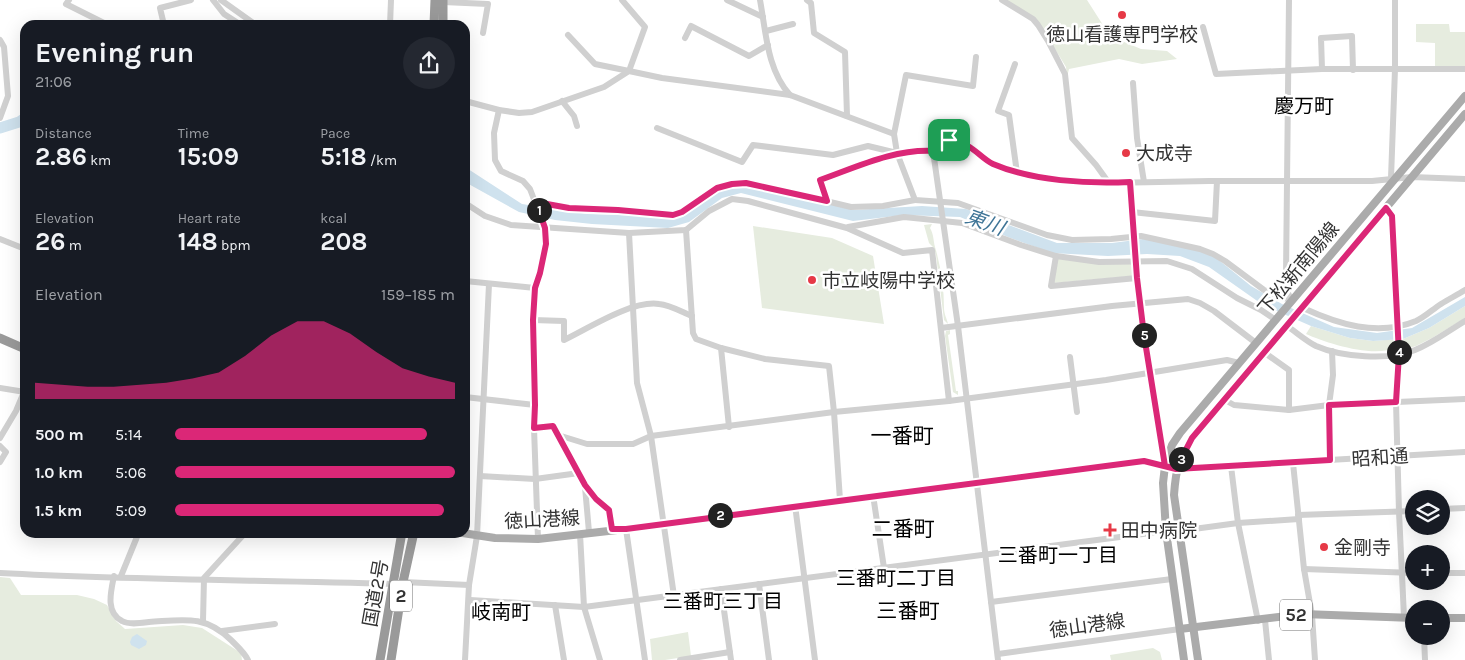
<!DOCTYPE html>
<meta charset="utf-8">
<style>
:root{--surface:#171b24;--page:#242831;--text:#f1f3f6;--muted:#9ea1a6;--accent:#db2777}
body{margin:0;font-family:Karla,"Noto Sans JP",sans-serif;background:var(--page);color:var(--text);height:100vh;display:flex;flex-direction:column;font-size:19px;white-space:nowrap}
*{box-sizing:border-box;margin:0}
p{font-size:16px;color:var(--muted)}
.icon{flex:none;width:28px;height:28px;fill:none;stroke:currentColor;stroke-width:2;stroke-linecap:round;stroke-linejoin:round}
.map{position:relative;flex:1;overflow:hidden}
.details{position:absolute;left:20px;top:20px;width:450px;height:518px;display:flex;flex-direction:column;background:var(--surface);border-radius:15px;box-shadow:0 5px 20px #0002}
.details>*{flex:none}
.tools{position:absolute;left:1405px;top:490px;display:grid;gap:10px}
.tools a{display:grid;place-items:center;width:45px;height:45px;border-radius:50%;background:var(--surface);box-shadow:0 5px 20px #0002;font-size:25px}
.pin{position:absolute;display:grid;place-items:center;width:42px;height:42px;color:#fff;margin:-21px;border-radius:10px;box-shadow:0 2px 8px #0006}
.km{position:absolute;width:25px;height:25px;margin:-12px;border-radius:50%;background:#222;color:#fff;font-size:14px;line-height:25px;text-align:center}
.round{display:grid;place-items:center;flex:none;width:52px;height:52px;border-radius:26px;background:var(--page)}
.overview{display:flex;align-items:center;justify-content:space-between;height:85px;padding:0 15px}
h1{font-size:28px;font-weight:700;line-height:38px}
.metrics{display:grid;grid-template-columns:repeat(3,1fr);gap:8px;height:85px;padding:5px 15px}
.metrics div{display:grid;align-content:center}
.metrics b{font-size:25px;font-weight:700}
.metrics small{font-size:14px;font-weight:400}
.metrics p{font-size:14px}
.chart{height:140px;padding:10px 15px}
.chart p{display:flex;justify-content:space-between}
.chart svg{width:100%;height:90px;margin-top:5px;fill:var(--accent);opacity:.7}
ul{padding:0 15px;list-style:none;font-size:16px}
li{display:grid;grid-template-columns:80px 60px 1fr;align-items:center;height:38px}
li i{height:12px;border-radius:6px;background:var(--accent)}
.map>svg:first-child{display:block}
</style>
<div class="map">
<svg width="1465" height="660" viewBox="0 0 1465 660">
<rect width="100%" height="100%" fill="#fff"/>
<g fill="#e6ecdf">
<path d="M1005,0H1087L1110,36L1141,49L1167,51L1177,59L1142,64L1119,59L1069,69L1067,77L1066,67L1038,21Z"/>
<path d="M1416,24H1449L1450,32H1465V66L1435,67V43L1416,42Z"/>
<path d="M932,224L930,228C934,235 933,240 935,247C941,267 944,288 944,308C944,314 947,319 948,324L944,320L936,255L934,248L929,243L924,225Z"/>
<path d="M753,226L832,238L873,256L884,324L762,308Z"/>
<path d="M1058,258L1132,263L1133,276L1053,283Z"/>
<path d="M1465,306V318L1432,338L1416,346L1406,349L1403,347V339L1429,328Z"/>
<path d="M1311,326L1350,338L1373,341L1397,339L1396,347C1376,359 1326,343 1306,334Z"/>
<path d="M950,330V334L948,335L956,391H958V395L953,392L945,336L946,331Z"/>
<path d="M0,577L10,578L21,595H77L94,599L107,605L116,621L125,629L183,625L202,628L241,653L242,660H0Z"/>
<path d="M688,632L691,656L665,660H652L650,639Z"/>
<path d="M1153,648L1160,652L1162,660H1111L1110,655Z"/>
</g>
<g fill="#cfe2ee">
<path d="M465,167L522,204L587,214L682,217L717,192L736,186L797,197L854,210L922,206L966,209L1057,243H1112L1143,239L1184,245L1215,257L1251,286L1282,304L1334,327L1377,333L1412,328L1465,297V306L1429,328L1403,339L1373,341L1350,338L1311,326L1263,305L1209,267L1180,256L1147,254L1108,256L1052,253L1008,237L960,217L904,215L853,221L741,193L722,198L689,222L668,228L592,224L555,220L519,212L465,182Z"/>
<path d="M137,634L147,641L146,645L139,649L131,645L130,642L132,637Z"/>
</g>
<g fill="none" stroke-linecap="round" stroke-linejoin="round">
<path stroke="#cfe2ee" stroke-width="11" d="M0,128L19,122L25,118"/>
<g stroke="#d0d0d0" stroke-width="6">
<path d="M69,0L66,4L108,25"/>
<path d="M213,0L224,14L241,25"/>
<path d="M221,0L256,25"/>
<path d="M727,0L763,17"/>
<path d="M760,0C766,32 767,70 790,95"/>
<path d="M807,0L811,3L814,33L845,52L847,116"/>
<path d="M1002,0L1033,19L1038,25L1048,41L1065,74L1072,138L1096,165L1109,183"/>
<path d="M1289,0L1286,275L1288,293L1292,301"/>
<path d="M443,2L488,4L483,33"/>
<path d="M164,25L160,8L191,0"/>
<path d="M390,25L391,0"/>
<path d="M1203,27L1216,74L1322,69H1465"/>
<path d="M766,31L793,24"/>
<path d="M568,35L595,64L629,71L645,27L622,0"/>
<path d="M685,38L691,26L749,56L768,45"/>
<path d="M0,40L4,47L8,96L0,118"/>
<path d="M976,57L973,86L906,75L894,134L897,153L915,200L958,203L1047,235L1072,240L1111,239L1141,236L1200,249L1213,254L1225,261L1264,290L1292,301"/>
<path d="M1015,64L998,111L1009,115L1017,173"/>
<path d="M1322,69L1321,38L1352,36L1353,70"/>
<path d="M1133,83L1137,138L1144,182"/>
<path d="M465,101L499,110L519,113L532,112L604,87L629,71L662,78L790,95L894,134"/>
<path d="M562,101L574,116L577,126"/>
<path d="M499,110L494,133L495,160L501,171L523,181L530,189L545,228L546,244L540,273L535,288L533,320L535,405L534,428L538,539"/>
<path d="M657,128L742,162L753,145L833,155L868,146L897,153"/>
<path d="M1391,178L1395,69V0"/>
<path d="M1130,182L1137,278L1144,335L1165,466"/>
<path d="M827,201L820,180C857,167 894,150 933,151"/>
<path d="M536,202L569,208L618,210L673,215L682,212L717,188L732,184L746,183L780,190L851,207L883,206L915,200"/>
<path d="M465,203L485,216L511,225L629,233L686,230L709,211L732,199L748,201L847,228L903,253L932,250L949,401"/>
<path d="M1386,208L1393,216L1399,354L1396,402L1399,512L1404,617"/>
<path d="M1132,212L1215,221L1217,181"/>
<path d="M848,227L904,217L943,221L962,223L1021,245L1056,256L1099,262L1167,261L1192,269L1237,298L1261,310L1276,320"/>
<path d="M686,230L693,333L696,339L721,348L765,359L829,366L834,412L840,500"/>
<path d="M629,233L637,383L651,436L674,596"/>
<path d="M0,239L25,249"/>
<path d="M1056,256L1051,286L1137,278"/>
<path d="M465,281L535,288"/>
<path d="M1303,308C1338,324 1377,337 1416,321C1425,317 1433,309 1441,304C1449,299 1457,295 1465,290"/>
<path d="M533,320L564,321V340C589,328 632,300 659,304C670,305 682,312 692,316"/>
<path d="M1287,326C1296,332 1306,341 1316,346C1341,357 1389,361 1415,350C1433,343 1448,331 1465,321"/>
<path d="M941,328L1112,306L1188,299L1200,303L1214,311L1256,343"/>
<path d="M721,348L729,427"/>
<path d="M1265,353L1289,370V410"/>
<path d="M1070,357L1077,412"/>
<path d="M0,388L25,392"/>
<path d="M465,397L535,405"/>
<path d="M1225,400L1234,405L1289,410L1329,405L1465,399"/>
<path d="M534,428L553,426L585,485L596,499L609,510L612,529"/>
<path d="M558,435L587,444H633L651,436L834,412L949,401L1106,380L1227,360L1239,363"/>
<path d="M0,438L16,411L24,392"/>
<path d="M0,446L6,452L0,462"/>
<path d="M1330,461L1329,405L1333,375L1332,351"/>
<path d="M1293,463L1304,569L1312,615L1315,660"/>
<path d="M1231,466L1238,523L1258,621"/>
<path d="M1176,469L1465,452"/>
<path d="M480,476L535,479L579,473"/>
<path d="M585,487L589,532"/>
<path d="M873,495L884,568"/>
<path d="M795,505L815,660"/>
<path d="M1441,509L1465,508"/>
<path d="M1298,515L1414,511"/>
<path d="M626,529L645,660"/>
<path d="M1179,531L1238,523L1299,519"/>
<path d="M580,534L584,607L600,660"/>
<path d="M1304,569L1414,573"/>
<path d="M0,573C131,580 261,580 392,584"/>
<path d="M1441,573H1465"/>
<path d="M114,576C111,591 105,612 122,621C129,625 141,623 149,622C183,620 204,614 231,640C237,646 244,652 248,660"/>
<path d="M121,576L139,532"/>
<path d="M403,582L469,585"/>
<path d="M759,584L769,660"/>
<path d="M721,589L731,660"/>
<path d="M470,600L584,607L1166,531"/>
<path d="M991,602L1172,579"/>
<path d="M555,605L564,660"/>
<path d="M1265,620L1269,660"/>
<path d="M203,621L204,578L246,532"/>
<path d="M222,631L275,624"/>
<path d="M1424,636L1425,660"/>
<path d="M998,654L1180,629"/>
<path d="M465,660L469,585L477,536L489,284"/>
<path d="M680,660L730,652"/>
<path d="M998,660L958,326L933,151L937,144L949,141L968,146L991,163L1017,173L1036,177L1109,183L1209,181H1372L1412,177L1465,179"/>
</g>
<g stroke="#ababab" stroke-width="8">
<path d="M456,532L495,538L538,539L626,529L1144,461L1176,469"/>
<path d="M1441,618H1465"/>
<path d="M1180,629L1303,614L1414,618"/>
<path d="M1184,660L1166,531L1163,483L1165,466L1172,445L1180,433L1465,96"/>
<path d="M1198,660L1174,495C1176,468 1178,461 1192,438L1465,114"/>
</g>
<g stroke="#9a9a9a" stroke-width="9">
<path d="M434,25L435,0"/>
<path d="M443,25V0"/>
<path d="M0,338L25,349"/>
<path d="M380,660L402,532"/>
<path d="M391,660L403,582L414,532"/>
</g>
</g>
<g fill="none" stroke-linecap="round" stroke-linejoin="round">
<g stroke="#fff" stroke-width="10">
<path id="route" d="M949,140L937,144L933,151C894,149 857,167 820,180L827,201L746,183L732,184L717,188L682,212L673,215L618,210L569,208L536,202L545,228L546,244L540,273L535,288L533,320L535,405L534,428L553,426L585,485L596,499L609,510L612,529H626L1144,461L1176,469L1192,438L1386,208L1392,216L1399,354L1396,402L1329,405L1330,460L1176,469L1165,466L1144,335L1137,278L1130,182C1087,184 1033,181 993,164C984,160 977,151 968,146C962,144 955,142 949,140"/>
</g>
<use href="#route" stroke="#db2777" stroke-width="6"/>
</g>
<g fill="#e63946" stroke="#fff" stroke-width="2">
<circle cx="1122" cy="15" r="5"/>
<circle cx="1126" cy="153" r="5"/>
<circle cx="812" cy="280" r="5"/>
<path d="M1107.5 522.5h5v5h5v5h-5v5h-5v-5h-5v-5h5z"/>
<circle cx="1324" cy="547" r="5"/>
</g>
<g text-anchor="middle" stroke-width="5" stroke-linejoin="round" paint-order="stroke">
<g fill="#fff" stroke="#707070" stroke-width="1">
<rect x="390" y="580.5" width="22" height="31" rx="4"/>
<rect x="1280" y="599.5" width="32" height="31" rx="4"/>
</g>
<g font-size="18" font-weight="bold" fill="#333">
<text x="401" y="602">2</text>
<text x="1296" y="621">52</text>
</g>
<g font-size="19" fill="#333" stroke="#fff" text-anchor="start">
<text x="1122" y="41" text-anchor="middle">徳山看護専門学校</text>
<text x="1136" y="160">大成寺</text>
<text x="822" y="287">市立岐陽中学校</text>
<text x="1121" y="537">田中病院</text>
<text x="1334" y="554">金剛寺</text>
</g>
<g font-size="19" fill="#333" stroke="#fff">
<text transform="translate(1298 268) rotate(-50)" y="7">下松新南陽線</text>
<text transform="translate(1380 457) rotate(-4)" y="7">昭和通</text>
<text transform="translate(542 519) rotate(-3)" y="7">徳山港線</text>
<text transform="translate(375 593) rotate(-80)" y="7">国道2号</text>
<text transform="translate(1087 625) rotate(-8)" y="7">徳山港線</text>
</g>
<g font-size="20" fill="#000" stroke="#fff">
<text x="1304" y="113">慶万町</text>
<text x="1058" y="562">三番町一丁目</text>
<text x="896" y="585">三番町二丁目</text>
<text x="723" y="608">三番町三丁目</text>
<text x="501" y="619">岐南町</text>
</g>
<g font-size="20" font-style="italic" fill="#3f7597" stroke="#fff">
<text transform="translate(985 222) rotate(20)" y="7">東川</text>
</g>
<g font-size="21" fill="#000" stroke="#fff">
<text x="902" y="443">一番町</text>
<text x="903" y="536">二番町</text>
<text x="908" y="618">三番町</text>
</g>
</g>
</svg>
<div class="tools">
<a><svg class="icon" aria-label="layers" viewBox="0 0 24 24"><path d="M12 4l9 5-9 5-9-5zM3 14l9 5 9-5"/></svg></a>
<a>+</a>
<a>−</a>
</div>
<div class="pin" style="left:949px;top:140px;background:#1e9e55"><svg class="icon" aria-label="arrive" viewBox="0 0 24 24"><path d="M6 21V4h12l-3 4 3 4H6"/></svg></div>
<b class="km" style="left:539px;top:210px">1</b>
<b class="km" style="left:720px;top:515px">2</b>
<b class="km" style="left:1181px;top:459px">3</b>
<b class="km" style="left:1399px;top:352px">4</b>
<b class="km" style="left:1144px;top:335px">5</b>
<section class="details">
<div class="overview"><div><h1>Evening run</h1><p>21:06</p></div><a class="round"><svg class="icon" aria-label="share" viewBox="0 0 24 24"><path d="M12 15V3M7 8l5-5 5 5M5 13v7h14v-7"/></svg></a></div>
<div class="metrics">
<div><p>Distance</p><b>2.86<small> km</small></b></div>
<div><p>Time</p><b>15:09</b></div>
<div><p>Pace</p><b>5:18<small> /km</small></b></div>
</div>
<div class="metrics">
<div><p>Elevation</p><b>26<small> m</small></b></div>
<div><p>Heart rate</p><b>148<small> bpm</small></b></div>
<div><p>kcal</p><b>208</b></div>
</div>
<div class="chart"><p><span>Elevation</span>159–185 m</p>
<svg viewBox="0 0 160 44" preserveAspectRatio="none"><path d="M0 44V36L10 37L20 38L30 38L40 37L50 36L60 34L70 31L80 23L90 13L100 6L110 6L120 12L130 21L140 29L150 33L160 36V44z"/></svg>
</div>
<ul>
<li><b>500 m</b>5:14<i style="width:90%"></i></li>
<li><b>1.0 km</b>5:06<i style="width:100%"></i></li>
<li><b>1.5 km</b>5:09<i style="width:96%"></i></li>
</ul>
</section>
</div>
